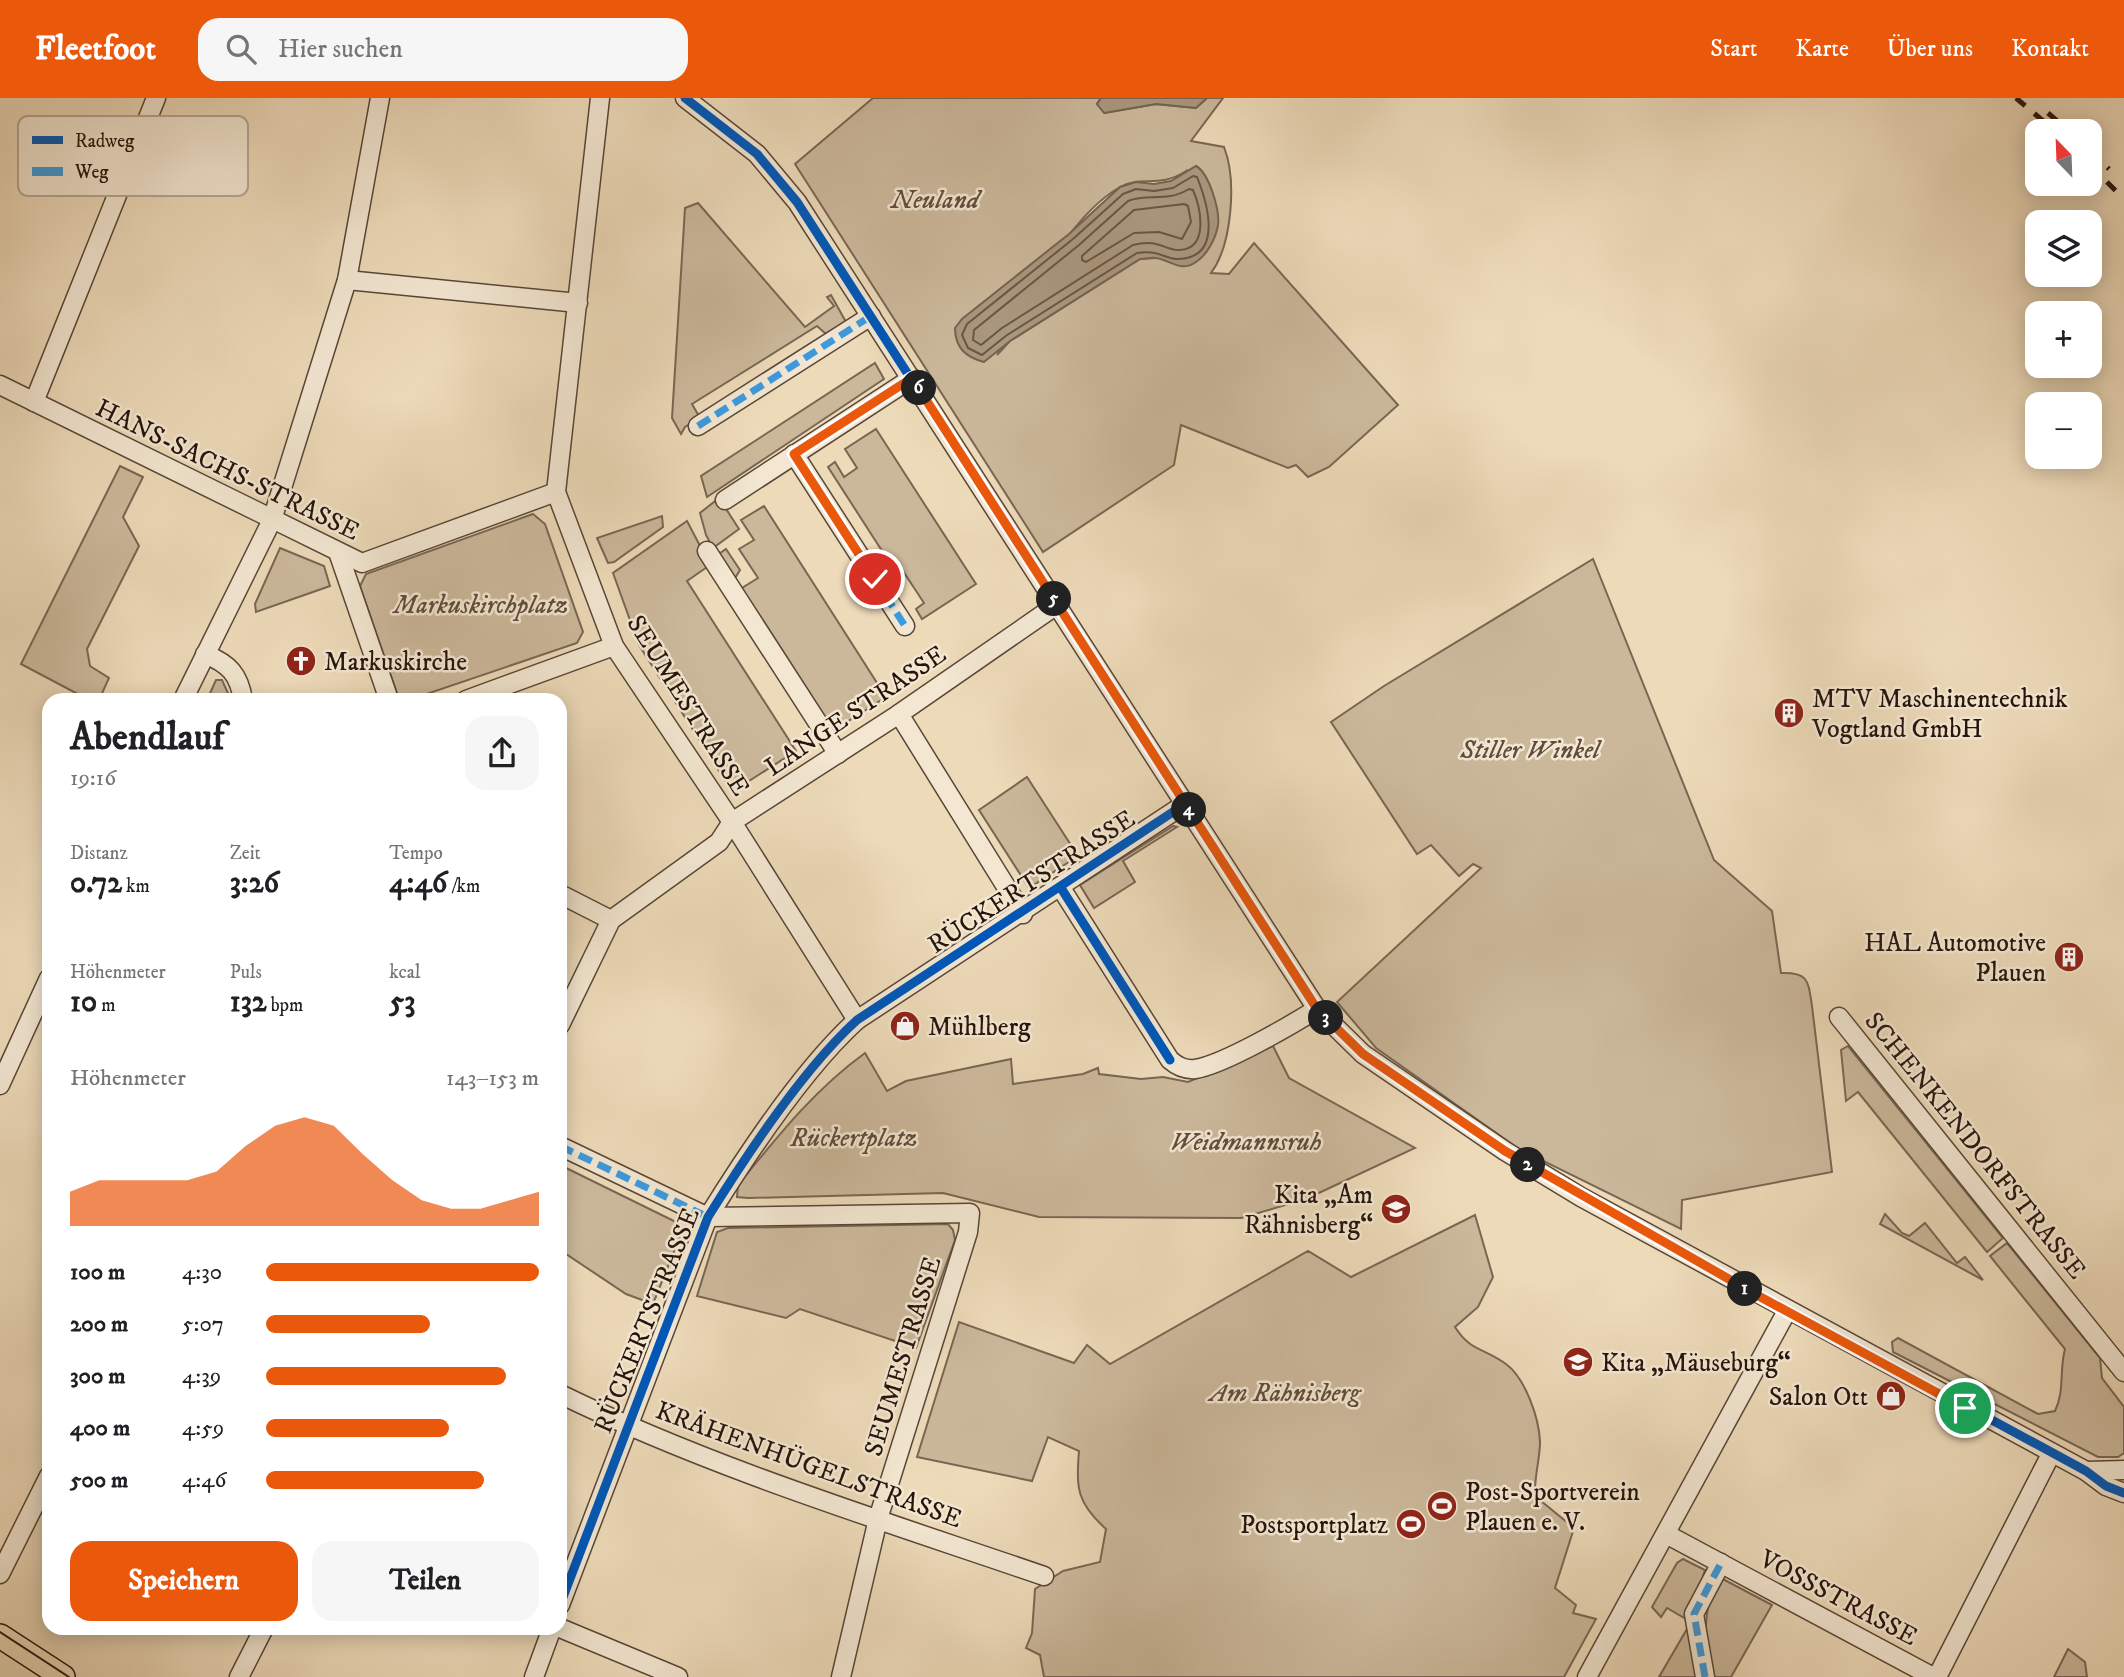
<!DOCTYPE html>
<html lang="de">
<meta charset="utf-8">
<style>
:root{--surface:#fff;--page:#f6f6f6;--text:#202124;--muted:#757577;--accent:#ea580c}
body{margin:0;font-family:"IM FELL DW Pica",serif;background:var(--page);color:var(--text);height:100vh;display:flex;flex-direction:column;font-size:26px;white-space:nowrap}
*{box-sizing:border-box;margin:0}
p{font-size:23px;color:var(--muted)}
.icon{flex:none;width:38px;height:38px;fill:none;stroke:currentColor;stroke-width:2;stroke-linecap:round;stroke-linejoin:round}
.map{position:relative;flex:1;overflow:hidden}
.side{position:absolute;left:42px;top:595px;width:525px;height:942px;display:flex;flex-direction:column;background:var(--surface);border-radius:21px;box-shadow:0 4px 18px #0003}
.side>*{flex:none}
.needle{width:46px;rotate:337deg}
.controls{position:absolute;left:2025px;top:21px;display:grid;gap:14px}
.controls a{display:grid;place-items:center;width:77px;height:77px;border-radius:14px;background:var(--surface);box-shadow:0 4px 18px #0003;font-size:35px}
.pin{position:absolute;display:grid;place-items:center;width:60px;height:60px;color:#fff;margin:-30px;border:4px solid #fff;border-radius:50%;box-shadow:0 2px 7px #0007}
.km{position:absolute;width:35px;height:35px;margin:-18px;border-radius:50%;background:#222;color:#fff;font-size:19px;line-height:35px;text-align:center}
.round{display:grid;place-items:center;flex:none;width:74px;height:74px;border-radius:21px;background:var(--page)}
.overview{display:flex;align-items:center;justify-content:space-between;height:119px;padding:0 28px}
h1{font-size:38px;font-weight:700;line-height:52px}
.metrics{display:grid;grid-template-columns:repeat(3,1fr);gap:10px;height:119px;padding:7px 28px}
.metrics div{display:grid;align-content:center}
.metrics b{font-size:30px;font-weight:700}
.metrics small{font-size:19px;font-weight:400}
.metrics p{font-size:19px}
.chart{height:196px;padding:14px 28px}
.chart p{display:flex;justify-content:space-between}
.chart svg{width:100%;height:126px;margin-top:7px;fill:var(--accent);opacity:.7}
.action{display:flex;gap:14px;margin-top:auto;padding:14px 28px}
.action a{flex:1;height:80px;border-radius:21px;background:var(--accent);color:#fff;font-size:28px;font-weight:700;line-height:80px;text-align:center}
.action a+a{background:var(--page);color:var(--text)}
ul{padding:0 28px;list-style:none;font-size:23px}
li{display:grid;grid-template-columns:112px 84px 1fr;align-items:center;height:52px}
li i{height:18px;border-radius:9px;background:var(--accent)}
header{display:flex;align-items:center;gap:42px;box-sizing:border-box;height:98px;padding:0 35px;background:var(--accent);color:#fff}
header strong{font-size:33px}
nav{display:flex;gap:38px;margin-inline-start:auto;font-size:24px}
.search{width:490px;height:63px;background:var(--page);display:flex;align-items:center;gap:18px;box-sizing:border-box;padding:0 24px;border-radius:21px;color:var(--muted);font-size:26px}
.map>svg:first-child{display:block}
</style>
<header>
<strong>Fleetfoot</strong>
<div class="search"><svg class="icon" aria-label="search" viewBox="0 0 24 24"><circle cx="10" cy="10" r="6"/><path d="M15 15l6 6"/></svg>Hier suchen</div>
<nav><a>Start</a><a>Karte</a><a>Über uns</a><a>Kontakt</a></nav>
</header>
<div class="map">
<svg width="2124" height="1579" viewBox="0 0 2124 1579">
<rect width="100%" height="100%" fill="#eddab9"/>
<filter id="stains"><feTurbulence type="fractalNoise" baseFrequency=".00286" numOctaves="4"/><feColorMatrix values="0 0 0 0 .2 0 0 0 0 .09 0 0 0 0 .02 0 0 0 .5 -.17"/></filter>
<radialGradient id="worn" r=".72"><stop offset=".6" stop-color="#630" stop-opacity="0"/><stop offset="1" stop-color="#630" stop-opacity=".3"/></radialGradient>
<g fill="#cbb89b" stroke="#786653" stroke-width="2" fill-rule="evenodd">
<path d="M873,0H1101L1097,6L1105,15L1156,6L1196,10L1207,0H1223L1191,43L1224,49C1237,82 1232,147 1211,175L1229,176L1254,145L1398,307L1329,369L1308,379L1296,367L1288,370L1181,327L1174,367L1043,454L795,66ZM1186,73L1156,160L1140,161L1010,243L997,257C1028,204 1066,120 1120,89C1142,77 1159,91 1186,73Z"/>
<path d="M698,105L805,229L834,208L827,199L831,197L846,224L827,237L817,228L692,306L700,320L685,329L681,336L672,320L685,110Z"/>
<path d="M875,265L884,281L707,399L701,378Z"/>
<path d="M876,331L976,486L922,521L916,511L924,505L899,467L893,470L828,369L835,364L844,379L857,370L845,351Z"/>
<path d="M120,368L143,379L123,419L139,448L87,551L90,568L109,580L99,602H89L21,566Z"/>
<path d="M719,400L739,431L713,450L706,437L700,415Z"/>
<path d="M764,408L886,599L828,636L737,493L758,480L739,451L754,442L741,422Z"/>
<path d="M533,416L545,426L583,534L577,545L409,602L398,598L360,488L366,476Z"/>
<path d="M662,418L663,429L614,464L608,465L597,440Z"/>
<path d="M687,423L710,467L687,483L796,653L738,690H730L639,547L613,475Z"/>
<path d="M280,450L324,468L330,488L256,514L255,506Z"/>
<path d="M726,451L740,472L732,485L716,458Z"/>
<path d="M1593,461L1714,762L1772,813L1781,875C1809,874 1808,883 1812,908L1832,1074L1682,1102L1681,1131L1519,1051L1376,950L1337,904L1481,770L1473,766L1459,778L1431,747L1417,756L1331,624L1384,588Z"/>
<path d="M216,582H222L231,602H207Z"/>
<path d="M1027,679L1078,758L1029,790L979,712Z"/>
<path d="M1173,728L1177,729L1123,763L1135,784L1094,810L1080,787Z"/>
<path d="M1273,948L1289,980L1415,1050L1306,1101L1241,1120L1039,1119L943,1095L748,1100L737,1099L738,1087C778,1038 814,992 865,955L887,993L906,983L1011,961L1013,986L1083,976L1098,970L1099,976L1141,981L1163,979L1188,984Z"/>
<path d="M1848,948L2003,1140L1987,1154L1858,994L1846,1003L1841,952Z"/>
<path d="M560,1067L678,1125L681,1136L653,1206L626,1196L560,1152Z"/>
<path d="M1885,1116L1902,1135L1909,1138L1925,1125L1957,1165L1965,1159L1983,1182L1880,1126Z"/>
<path d="M1475,1117L1493,1179L1478,1209L1455,1229C1470,1253 1484,1250 1506,1266C1525,1280 1539,1319 1540,1344C1540,1361 1534,1379 1535,1398L1574,1430L1555,1490L1576,1507L1573,1515L1596,1521L1564,1579H1044L1040,1557L1026,1550L1032,1535L1035,1491L1063,1473L1100,1464L1106,1431C1077,1405 1076,1391 1079,1353L1048,1339L1032,1383L917,1359L959,1224L1074,1265L1087,1247L1110,1266L1308,1153L1351,1179Z"/>
<path d="M948,1126L953,1132L955,1142L916,1250L800,1211L786,1220L697,1198L717,1134L728,1130Z"/>
<path d="M2007,1145L2100,1260L2102,1280L2124,1309V1355L2118,1359H2098L1893,1254L1892,1244L1898,1240L2038,1316L2055,1313C2065,1292 2059,1273 2065,1251L1990,1158Z"/>
<path d="M1683,1461L1705,1472L1699,1492L1702,1579H1659L1691,1524L1667,1510L1661,1519L1652,1509L1677,1465Z"/>
<path d="M1719,1479L1772,1507L1731,1579H1710C1705,1543 1701,1512 1719,1479Z"/>
<path d="M2068,1551L2085,1564L2087,1579H2054Z"/>
</g>
<g fill="#a9977e" stroke="#756350" stroke-width="2">
<path d="M1101,0H1207L1196,10L1156,6L1104,15L1097,6Z"/>
<path d="M1196,68C1209,75 1220,112 1218,127C1216,140 1207,157 1196,164C1180,175 1171,162 1156,160C1151,159 1144,161 1140,161L1010,243L984,264C965,259 955,249 955,230L962,221L1069,136L1120,89L1136,84L1154,86L1171,83Z"/>
</g>
<g fill="none" stroke-linecap="round" stroke-linejoin="round">
<g stroke="#685644" stroke-width="2">
<path d="M1193,78L1197,79C1207,104 1224,159 1179,161C1165,162 1160,151 1137,155L1007,237L982,257L968,250L962,237L967,226L1073,141L1123,96L1136,91L1154,93L1173,90Z"/>
<path d="M1189,91L1193,92C1200,108 1210,150 1180,152C1165,153 1159,140 1133,147L1002,230L981,247L973,242L974,232L1079,147L1128,103C1149,95 1166,105 1189,91Z"/>
<path d="M1184,106L1188,108L1191,124L1182,141L1159,134L1134,135L1086,164L1082,162V158L1134,112Z"/>
</g>
<g stroke="#584636" stroke-width="21">
<g id="minor">
<path d="M600,0L556,394L614,548L732,724L857,922"/>
<path d="M685,0L757,56L797,104L1317,911L1363,956L1505,1053L1581,1099L2086,1373L2106,1388L2124,1395"/>
<path d="M347,182L578,205"/>
<path d="M0,287L362,465L556,394"/>
<path d="M34,304L156,0"/>
<path d="M698,328L871,218"/>
<path d="M794,356L905,528"/>
<path d="M725,402L912,280"/>
<path d="M707,453L838,656"/>
<path d="M338,454L389,602"/>
<path d="M205,556C229,566 239,576 243,602"/>
<path d="M183,602L272,422L347,182L380,0"/>
<path d="M466,602L614,548"/>
<path d="M899,616L1023,816"/>
<path d="M1061,790L1170,962C1177,968 1184,972 1195,971C1223,967 1291,927 1317,911"/>
<path d="M560,796L611,822"/>
<path d="M1839,919L2124,1274"/>
<path d="M560,927L611,822L719,744L732,724L899,616L1058,506"/>
<path d="M0,987L49,880"/>
<path d="M560,1048L708,1119L970,1115L968,1134L878,1421L841,1579"/>
<path d="M560,1296C714,1371 881,1422 1044,1478"/>
<path d="M2086,1373L2124,1372"/>
<path d="M1666,1436L1933,1579"/>
<path d="M0,1476L49,1378"/>
<path d="M560,1507L708,1119C747,1056 803,971 857,922L1185,706"/>
<path d="M560,1530L678,1579"/>
<path d="M239,1579L264,1530"/>
<path d="M534,1579L552,1530"/>
<path d="M1587,1579L1787,1213"/>
<path d="M1705,1579L1694,1516L1721,1465"/>
<path d="M1937,1579L2051,1356"/>
</g>
</g>
<g stroke="#26140b" stroke-width="26">
<path id="major" d="M0,1538L63,1579"/>
</g>
<use href="#minor" stroke="#f3e7d2" stroke-width="18"/>
<use href="#major" stroke="#eddab9" stroke-width="23"/>
<path stroke="#26140b" stroke-width="2" d="M0,1534L69,1579"/>
<g stroke="#26140b" stroke-width="5" stroke-dasharray="12 12" stroke-linecap="butt">
<path d="M2016,0L2055,33"/>
<path d="M2048,15L2069,33"/>
<path d="M2090,53L2109,71"/>
<path d="M2090,67L2124,101"/>
</g>
<g stroke="#3c9ade" stroke-width="7" stroke-dasharray="14 7" stroke-linecap="butt">
<path d="M698,328L871,218"/>
<path d="M794,356L905,528"/>
<path d="M560,1048L708,1119"/>
<path d="M1705,1579L1694,1516L1721,1465"/>
</g>
<g stroke="#f3e7d2" stroke-width="13">
<g id="cycleway">
<path d="M685,0L757,56L797,104L1317,911L1363,956L1505,1053L1581,1099L2086,1373L2106,1388L2124,1395"/>
<path d="M1061,790L1170,962"/>
<path d="M560,1507L708,1119C747,1056 803,971 857,922L1185,706"/>
</g>
</g>
<use href="#cycleway" stroke="#0057b8" stroke-width="9"/>
</g>
<g fill="none" stroke-linecap="round" stroke-linejoin="round">
<g stroke="#fff" stroke-width="14">
<path id="route" d="M875,481L794,356L912,280L1317,911L1363,956L1505,1053L1755,1196L1965,1310"/>
</g>
<use href="#route" stroke="#ea580c" stroke-width="9"/>
</g>
<defs>
<g id="church-disc" transform="scale(1.575)"><circle r="9.5" fill="#8f2418" stroke="#f3e7d2"/><path d="M-1.2-6h2.4v3.5h3.3v2.4h-3.3V6h-2.4V-.1h-3.3v-2.4h3.3Z" fill="#fff"/></g>
<g id="building-disc" transform="scale(1.575)"><circle r="9.5" fill="#8f2418" stroke="#f3e7d2"/><path d="M-4-6H4V6H1V3H-1V6H-4ZM-2.5-4.3h1.7v1.8h-1.7ZM.8-4.3h1.7v1.8H.8ZM-2.5-1h1.7V.8h-1.7ZM.8-1h1.7V.8H.8Z" fill="#fff"/></g>
<g id="shop-disc" transform="scale(1.575)"><circle r="9.5" fill="#8f2418" stroke="#f3e7d2"/><path d="M-5-2.5h2.3a2.7 3.5 0 0 1 5.4 0H5L5.5 6h-11ZM-1.5-2.5h3a1.5 2.3 0 0 0-3 0Z" fill="#fff"/></g>
<g id="school-disc" transform="scale(1.575)"><circle r="9.5" fill="#8f2418" stroke="#f3e7d2"/><path d="M0-5L7-2L0 1L-7-2ZM-4 1L0 2.5L4 1V4Q0 6-4 4Z" fill="#fff"/></g>
<g id="stadium-disc" transform="scale(1.575)"><circle r="9.5" fill="#8f2418" stroke="#f3e7d2"/><path d="M0-5a6.5 5 0 1 0 0 10a6.5 5 0 1 0 0-10ZM-3.5-1.8h7v3.6h-7Z" fill="#fff"/></g>
</defs>
<g fill-rule="evenodd">
<use href="#church-disc" x="301" y="563"/>
<use href="#building-disc" x="1789" y="615"/>
<use href="#building-disc" x="2069" y="859"/>
<use href="#shop-disc" x="905" y="928"/>
<use href="#school-disc" x="1396" y="1111"/>
<use href="#school-disc" x="1578" y="1264"/>
<use href="#shop-disc" x="1891" y="1298"/>
<use href="#stadium-disc" x="1442" y="1408"/>
<use href="#stadium-disc" x="1411" y="1426"/>
</g>
<g text-anchor="middle" stroke-width="5" stroke-linejoin="round" paint-order="stroke">
<g font-size="26" font-style="italic" fill="#604d3d" stroke="#f3e7d2">
<text x="935" y="110">Neuland</text>
<text x="481" y="515">Markuskirchplatz</text>
<text x="1530" y="660">Stiller Winkel</text>
<text x="854" y="1048">Rückertplatz</text>
<text x="1246" y="1052">Weidmannsruh</text>
<text x="1285" y="1303">Am Rähnisberg</text>
</g>
<g font-size="26" fill="#26140b" stroke="#f3e7d2">
<text transform="translate(228 371) rotate(26)" y="9">HANS-SACHS-STRASSE</text>
<text transform="translate(689 607) rotate(58)" y="9">SEUMESTRASSE</text>
<text transform="translate(855 612) rotate(-34)" y="9">LANGE STRASSE</text>
<text transform="translate(1031 783) rotate(-33)" y="9">RÜCKERTSTRASSE</text>
<text transform="translate(1976 1047) rotate(51)" y="9">SCHENKENDORFSTRASSE</text>
<text transform="translate(646 1222) rotate(-68)" y="9">RÜCKERTSTRASSE</text>
<text transform="translate(902 1258) rotate(-73)" y="9">SEUMESTRASSE</text>
<text transform="translate(809 1366) rotate(20)" y="9">KRÄHENHÜGELSTRASSE</text>
<text transform="translate(1839 1499) rotate(28)" y="9">VOSSSTRASSE</text>
</g>
<g font-size="26" fill="#26140b" stroke="#f3e7d2" text-anchor="start">
<text x="324" y="572">Markuskirche</text>
<text x="1812" y="609">MTV Maschinentechnik<tspan x="1812" dy="30">Vogtland GmbH</tspan></text>
<text x="2046" y="853" text-anchor="end">HAL Automotive<tspan x="2046" dy="30">Plauen</tspan></text>
<text x="928" y="937">Mühlberg</text>
<text x="1373" y="1105" text-anchor="end">Kita „Am<tspan x="1373" dy="30">Rähnisberg“</tspan></text>
<text x="1601" y="1273">Kita „Mäuseburg“</text>
<text x="1868" y="1307" text-anchor="end">Salon Ott</text>
<text x="1465" y="1402">Post-Sportverein<tspan x="1465" dy="30">Plauen e. V.</tspan></text>
<text x="1388" y="1435" text-anchor="end">Postsportplatz</text>
</g>
</g>
<rect x="18" y="18" width="230" height="80" rx="10" fill="#f3e7d2" stroke="#b6a896" stroke-width="2"/>
<rect x="32" y="38" width="31" height="8" fill="#0057b8"/>
<rect x="32" y="69" width="31" height="9" fill="#3c9ade"/>
<g font-size="19" fill="#26140b">
<text x="75" y="49">Radweg</text>
<text x="75" y="80">Weg</text>
</g>
<rect width="100%" height="100%" filter="url(#stains)"/>
<rect width="100%" height="100%" fill="url(#worn)"/>
</svg>
<div class="controls">
<a><svg class="needle" viewBox="-14 -14 28 28"><path d="M0-13l5 13h-10z" fill="#e53935"/><path d="M0 13l5-13h-10z" fill="#757577"/></svg></a>
<a><svg class="icon" aria-label="layers" viewBox="0 0 24 24"><path d="M12 4l9 5-9 5-9-5zM3 14l9 5 9-5"/></svg></a>
<a>+</a>
<a>−</a>
</div>
<div class="pin" style="left:1965px;top:1310px;background:#1e9e55"><svg class="icon" aria-label="arrive" viewBox="0 0 24 24"><path d="M6 21V4h12l-3 4 3 4H6"/></svg></div>
<div class="pin" style="left:875px;top:481px;background:#d93025"><svg class="icon" aria-label="check" viewBox="0 0 24 24"><path d="M5 12l5 5 9-10"/></svg></div>
<b class="km" style="left:1745px;top:1191px">1</b>
<b class="km" style="left:1528px;top:1067px">2</b>
<b class="km" style="left:1326px;top:920px">3</b>
<b class="km" style="left:1189px;top:712px">4</b>
<b class="km" style="left:1054px;top:501px">5</b>
<b class="km" style="left:919px;top:290px">6</b>
<section class="side">
<div class="overview"><div><h1>Abendlauf</h1><p>19:16</p></div><a class="round"><svg class="icon" aria-label="share" viewBox="0 0 24 24"><path d="M12 15V3M7 8l5-5 5 5M5 13v7h14v-7"/></svg></a></div>
<div class="metrics">
<div><p>Distanz</p><b>0.72<small> km</small></b></div>
<div><p>Zeit</p><b>3:26</b></div>
<div><p>Tempo</p><b>4:46<small> /km</small></b></div>
</div>
<div class="metrics">
<div><p>Höhenmeter</p><b>10<small> m</small></b></div>
<div><p>Puls</p><b>132<small> bpm</small></b></div>
<div><p>kcal</p><b>53</b></div>
</div>
<div class="chart"><p><span>Höhenmeter</span>143–153 m</p>
<svg viewBox="0 0 160 44" preserveAspectRatio="none"><path d="M0 44V32L10 28L20 28L30 28L40 28L50 25L60 16L70 9L80 6L90 9L100 19L110 28L120 35L130 38L140 38L150 35L160 32V44z"/></svg>
</div>
<ul>
<li><b>100 m</b>4:30<i style="width:100%"></i></li>
<li><b>200 m</b>5:07<i style="width:60%"></i></li>
<li><b>300 m</b>4:39<i style="width:88%"></i></li>
<li><b>400 m</b>4:59<i style="width:67%"></i></li>
<li><b>500 m</b>4:46<i style="width:80%"></i></li>
</ul>
<div class="action"><a>Speichern</a><a>Teilen</a></div>
</section>
</div>
